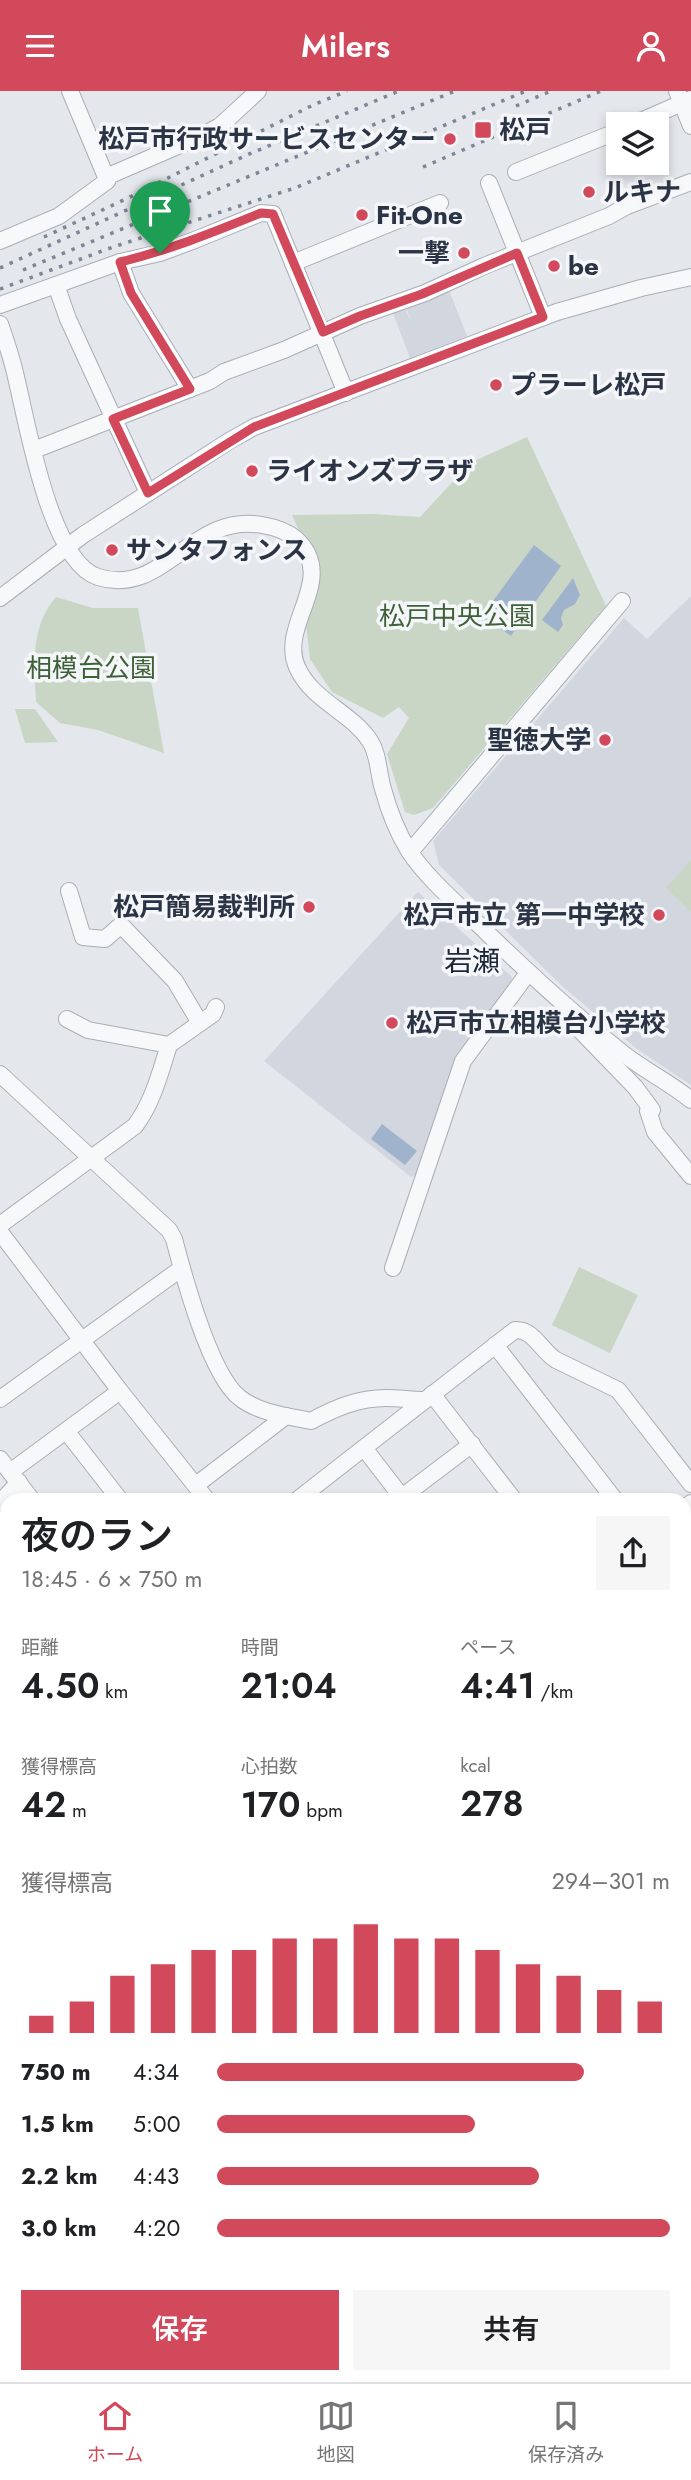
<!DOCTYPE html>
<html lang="ja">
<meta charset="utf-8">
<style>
:root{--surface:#fff;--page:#f6f6f6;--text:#202124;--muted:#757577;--line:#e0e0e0;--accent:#d1495b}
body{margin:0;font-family:Jost,"Noto Sans JP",sans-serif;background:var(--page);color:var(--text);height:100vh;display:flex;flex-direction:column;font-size:26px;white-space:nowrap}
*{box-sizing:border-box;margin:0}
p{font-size:23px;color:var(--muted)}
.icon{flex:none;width:38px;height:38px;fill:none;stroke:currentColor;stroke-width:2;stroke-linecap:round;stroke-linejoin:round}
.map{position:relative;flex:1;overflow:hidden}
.details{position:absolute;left:0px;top:1402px;width:691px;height:891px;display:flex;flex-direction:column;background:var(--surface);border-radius:21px 21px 0 0;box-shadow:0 4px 10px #0003}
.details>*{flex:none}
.buttons{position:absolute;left:606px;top:21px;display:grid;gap:14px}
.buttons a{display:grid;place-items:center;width:63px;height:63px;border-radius:0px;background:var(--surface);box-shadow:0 4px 10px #0003;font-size:35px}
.pin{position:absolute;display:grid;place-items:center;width:60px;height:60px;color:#fff;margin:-72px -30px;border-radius:50% 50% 50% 0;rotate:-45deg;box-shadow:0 0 7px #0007}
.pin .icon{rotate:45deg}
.round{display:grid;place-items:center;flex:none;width:74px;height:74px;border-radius:0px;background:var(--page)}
.summary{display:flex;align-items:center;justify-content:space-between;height:119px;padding:0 21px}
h1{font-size:38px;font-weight:600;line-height:52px}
.stats{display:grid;grid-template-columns:repeat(3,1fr);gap:10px;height:119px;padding:7px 21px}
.stats div{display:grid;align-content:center}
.stats b{font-size:35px;font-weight:600}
.stats small{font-size:19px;font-weight:400}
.stats p{font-size:19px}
.chart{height:196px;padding:14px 21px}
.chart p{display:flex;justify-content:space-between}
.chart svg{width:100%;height:126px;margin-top:7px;stroke:var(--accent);stroke-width:6}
.button{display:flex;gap:14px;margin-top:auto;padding:14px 21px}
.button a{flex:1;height:80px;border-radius:0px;background:var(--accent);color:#fff;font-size:28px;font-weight:600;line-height:80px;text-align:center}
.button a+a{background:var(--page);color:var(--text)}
ul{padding:0 21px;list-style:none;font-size:23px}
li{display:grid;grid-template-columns:112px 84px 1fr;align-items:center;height:52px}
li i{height:18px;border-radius:9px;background:var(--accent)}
header{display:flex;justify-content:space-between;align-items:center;height:91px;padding:0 21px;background:var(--accent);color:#fff;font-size:32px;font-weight:600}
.dock{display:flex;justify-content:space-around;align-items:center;height:98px;border-top:2px solid var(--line);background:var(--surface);font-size:19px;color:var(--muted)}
.dock a{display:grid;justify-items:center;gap:4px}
.dock .on{color:var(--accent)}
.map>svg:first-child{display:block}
</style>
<header><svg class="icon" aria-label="menu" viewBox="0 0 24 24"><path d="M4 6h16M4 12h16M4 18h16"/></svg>Milers<svg class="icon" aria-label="person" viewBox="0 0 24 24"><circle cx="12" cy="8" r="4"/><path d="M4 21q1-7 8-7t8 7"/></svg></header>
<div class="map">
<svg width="691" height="2291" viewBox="0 0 691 2291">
<rect width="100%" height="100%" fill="#e4e7ec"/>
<g fill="#d2d6de">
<path d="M449,199L467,245L410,267L393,222L405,217L413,235L406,217Z"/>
<path d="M691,505V994L637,958L562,895L439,774L433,750L624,527L647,548Z"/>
<path d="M418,801L511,885L514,894L456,972L417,1084L411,1086L264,970Z"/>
</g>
<g fill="#c9d6c5">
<path d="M527,346L606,515L433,717L414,724L405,721L387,663L409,627L399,616L383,627L332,601L310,568L305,525L315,476L292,424L373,423L420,426L470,372Z"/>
<path d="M56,506L93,517H138L164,662L98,639L60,632L36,611C34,574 30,536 56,506Z"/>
<path d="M15,618H35L58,651L25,652Z"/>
<path d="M691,769V821L666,797Z"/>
<path d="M579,1176L638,1204L610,1262L552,1234Z"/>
<path d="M691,1661V1742L684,1746V1664Z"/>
</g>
<g fill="#9fb4cc">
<path d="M534,454L561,475L511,545L482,525Z"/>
<path d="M573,487L580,504L575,513L564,519L561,527L563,534L558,541L542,529Z"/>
<path d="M382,1033L417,1060L405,1074L371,1048Z"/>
</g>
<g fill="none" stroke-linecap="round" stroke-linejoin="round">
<g stroke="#a9aeb7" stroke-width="18">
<g id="minor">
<path d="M70,0L106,86"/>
<path d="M677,0L691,35"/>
<path d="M634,33L691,8"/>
<path d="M516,81L618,40"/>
<path d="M489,92L543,226"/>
<path d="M0,150L59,125L107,90L106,86L201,45L220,35L258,0"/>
<path d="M120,171L131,202L190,298"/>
<path d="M293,172L346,302"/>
<path d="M56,194L68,228L148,402"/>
<path d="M0,214L120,171L160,162L195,149L261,122L273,123L293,172L440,112"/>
<path d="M0,233C6,250 12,268 16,286C27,331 50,471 98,486C164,507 191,421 262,434C274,436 286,439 296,448C339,488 278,533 297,576C312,610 351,621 370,650C379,664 378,682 383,698C389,720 397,741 409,760C427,787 454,810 477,832C524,878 573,923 625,964C646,980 670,992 691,1009"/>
<path d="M34,359L210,290L224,281L284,259L360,225L425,202L484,175L609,125L627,115L691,91"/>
<path d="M0,507L83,444L229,350L254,336L557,221L641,197L691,186"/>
<path d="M410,761L622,510"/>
<path d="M69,800L83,846L105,848L121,834L175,890L200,932"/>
<path d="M581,930L577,935L579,938L635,996L652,1019"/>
<path d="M169,954L213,923L216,916"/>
<path d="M0,983L169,1139L174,1148C184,1186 210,1284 240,1307C259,1322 288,1325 311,1330C335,1317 358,1307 386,1307C399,1307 412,1309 425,1309"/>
<path d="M648,1020L655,1041L691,1085"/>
<path d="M0,1134L135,1035C153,1011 160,982 169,954L88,939L67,928"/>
<path d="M0,1141L120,1300L207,1409"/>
<path d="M393,1177L463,970L528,882"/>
<path d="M495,1254L615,1409"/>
<path d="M432,1303L514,1409"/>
<path d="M0,1308L182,1177"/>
<path d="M67,1341L120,1409"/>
<path d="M364,1357L404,1409"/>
<path d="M0,1368L32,1409"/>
<path d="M10,1381L120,1300"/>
<path d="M196,1394L286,1325"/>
<path d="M402,1406L472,1353"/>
<path d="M297,1409L515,1239C534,1238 541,1260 556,1269L618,1299L691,1393"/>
<path d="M0,1412L19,1391"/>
<path d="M684,1417L691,1412"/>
<path d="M684,1444L691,1441"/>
<path d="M0,1508L7,1516"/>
<path d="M684,1526L691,1520"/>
<path d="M0,1591L7,1593"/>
<path d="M684,1624L691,1632"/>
<path d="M684,1657L691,1654"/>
<path d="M684,1754L691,1749"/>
<path d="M0,1813L7,1791"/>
<path d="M0,1881L7,1883"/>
<path d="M684,1938L691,1943"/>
<path d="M0,1982L7,1973"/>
<path d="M684,2064L691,2071"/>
<path d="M0,2122L7,2129"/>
<path d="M684,2122L691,2115"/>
<path d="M684,2131L691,2138"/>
<path d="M0,2190L7,2184"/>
<path d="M684,2196L691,2203"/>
<path d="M0,2203L7,2213"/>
<path d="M684,2241L691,2239"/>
<path d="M0,2281L7,2276"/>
<path d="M684,2282L691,2280"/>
<path d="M136,2286L140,2291"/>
<path d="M326,2286V2291"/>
<path d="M587,2286L592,2291"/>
<path d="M88,2291L94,2286"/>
<path d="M389,2291L390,2286"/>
<path d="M655,2291L673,2286"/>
</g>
</g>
<g stroke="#a3abb8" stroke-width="21">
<path id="major" d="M684,1880L691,1882"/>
</g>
<g stroke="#8b94a3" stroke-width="24">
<g id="highway">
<path d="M684,1481L691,1477"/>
<path d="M0,1692L7,1693"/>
</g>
</g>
<use href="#minor" stroke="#f7f8fa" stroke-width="16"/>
<use href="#major" stroke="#fff" stroke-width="19"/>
<use href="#highway" stroke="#fff" stroke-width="23"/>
<g stroke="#7d8696" stroke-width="3.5" stroke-dasharray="3.5 7" stroke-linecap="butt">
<path d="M516,15L551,0"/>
<path d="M423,76L601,0"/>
<path d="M44,146L126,108L313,14L347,0"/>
<path d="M0,177L247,64L399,0"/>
<path d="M23,179L455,0"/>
<path d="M0,198L113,156L295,97L526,0"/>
</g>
</g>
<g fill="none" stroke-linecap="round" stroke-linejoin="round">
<g stroke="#fff" stroke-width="14">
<path id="route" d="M261,122L273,123L323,241L360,225L422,203L517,162L543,226L254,336L148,402L113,328L190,298L131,202L120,171C170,159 214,141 261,122Z"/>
</g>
<use href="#route" stroke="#d1495b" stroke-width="9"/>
</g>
<g fill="#d1495b" stroke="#f4f6f9" stroke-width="2.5">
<rect x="474" y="30" width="18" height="18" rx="3.5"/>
<circle cx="450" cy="48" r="7"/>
<circle cx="589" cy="101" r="7"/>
<circle cx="362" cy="124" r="7"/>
<circle cx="464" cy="162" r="7"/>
<circle cx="554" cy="175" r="7"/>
<circle cx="496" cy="294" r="7"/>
<circle cx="252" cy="380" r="7"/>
<circle cx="112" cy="459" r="7"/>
<circle cx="605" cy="649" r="7"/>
<circle cx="309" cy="816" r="7"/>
<circle cx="659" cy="824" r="7"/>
<circle cx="392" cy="932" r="7"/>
</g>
<g text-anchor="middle" stroke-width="7" stroke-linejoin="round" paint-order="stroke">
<g font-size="26" font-weight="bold" fill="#2b3445" stroke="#f4f6f9" text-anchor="start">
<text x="499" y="48">松戸</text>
<text x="436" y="57" text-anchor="end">松戸市行政サービスセンター</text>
<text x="603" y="110">ルキナ</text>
<text x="376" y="133">Fit-One</text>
<text x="450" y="171" text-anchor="end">一撃</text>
<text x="568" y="184">be</text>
<text x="510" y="303">プラーレ松戸</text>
<text x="266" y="389">ライオンズプラザ</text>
<text x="126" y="468">サンタフォンス</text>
<text x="591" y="658" text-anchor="end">聖徳大学</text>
<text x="295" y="825" text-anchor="end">松戸簡易裁判所</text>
<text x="645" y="833" text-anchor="end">松戸市立 第一中学校</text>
<text x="406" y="941">松戸市立相模台小学校</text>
</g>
<g font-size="26" fill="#3f6138" stroke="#f4f6f9">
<text x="457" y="534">松戸中央公園</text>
<text x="91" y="586">相模台公園</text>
</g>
<g font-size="28" fill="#1d2536" stroke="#f4f6f9">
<text x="472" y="880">岩瀬</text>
</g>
</g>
</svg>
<div class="buttons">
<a><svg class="icon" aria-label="layers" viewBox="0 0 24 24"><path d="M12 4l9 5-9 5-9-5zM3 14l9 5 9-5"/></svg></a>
</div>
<div class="pin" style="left:160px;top:162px;background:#1e9e55"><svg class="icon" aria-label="arrive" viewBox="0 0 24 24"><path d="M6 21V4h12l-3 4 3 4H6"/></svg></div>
<section class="details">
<div class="summary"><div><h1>夜のラン</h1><p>18:45 · 6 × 750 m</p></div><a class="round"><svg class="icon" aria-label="share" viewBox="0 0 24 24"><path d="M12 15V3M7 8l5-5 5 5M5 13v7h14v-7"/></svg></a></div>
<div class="stats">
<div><p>距離</p><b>4.50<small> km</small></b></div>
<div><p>時間</p><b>21:04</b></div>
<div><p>ペース</p><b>4:41<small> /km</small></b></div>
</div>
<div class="stats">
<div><p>獲得標高</p><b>42<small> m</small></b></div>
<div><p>心拍数</p><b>170<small> bpm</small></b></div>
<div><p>kcal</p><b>278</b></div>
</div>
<div class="chart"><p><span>獲得標高</span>294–301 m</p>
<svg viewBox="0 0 160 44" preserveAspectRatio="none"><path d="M5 44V38M15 44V33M25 44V24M35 44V20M45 44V15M55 44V15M65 44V11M75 44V11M85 44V6M95 44V11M105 44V11M115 44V15M125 44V20M135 44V24M145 44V29M155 44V33"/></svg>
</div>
<ul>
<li><b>750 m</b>4:34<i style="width:81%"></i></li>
<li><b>1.5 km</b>5:00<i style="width:57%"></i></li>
<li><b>2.2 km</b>4:43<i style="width:71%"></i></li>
<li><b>3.0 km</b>4:20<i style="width:100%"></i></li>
</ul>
<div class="button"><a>保存</a><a>共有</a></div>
</section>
</div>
<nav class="dock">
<a class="on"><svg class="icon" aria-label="home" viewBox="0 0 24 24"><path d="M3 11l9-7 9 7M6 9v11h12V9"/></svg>ホーム</a>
<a><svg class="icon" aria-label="map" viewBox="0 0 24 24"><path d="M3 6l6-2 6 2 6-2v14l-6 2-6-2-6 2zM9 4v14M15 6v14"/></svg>地図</a>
<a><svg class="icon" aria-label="saved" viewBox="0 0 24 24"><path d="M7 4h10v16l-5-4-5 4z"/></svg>保存済み</a>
</nav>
